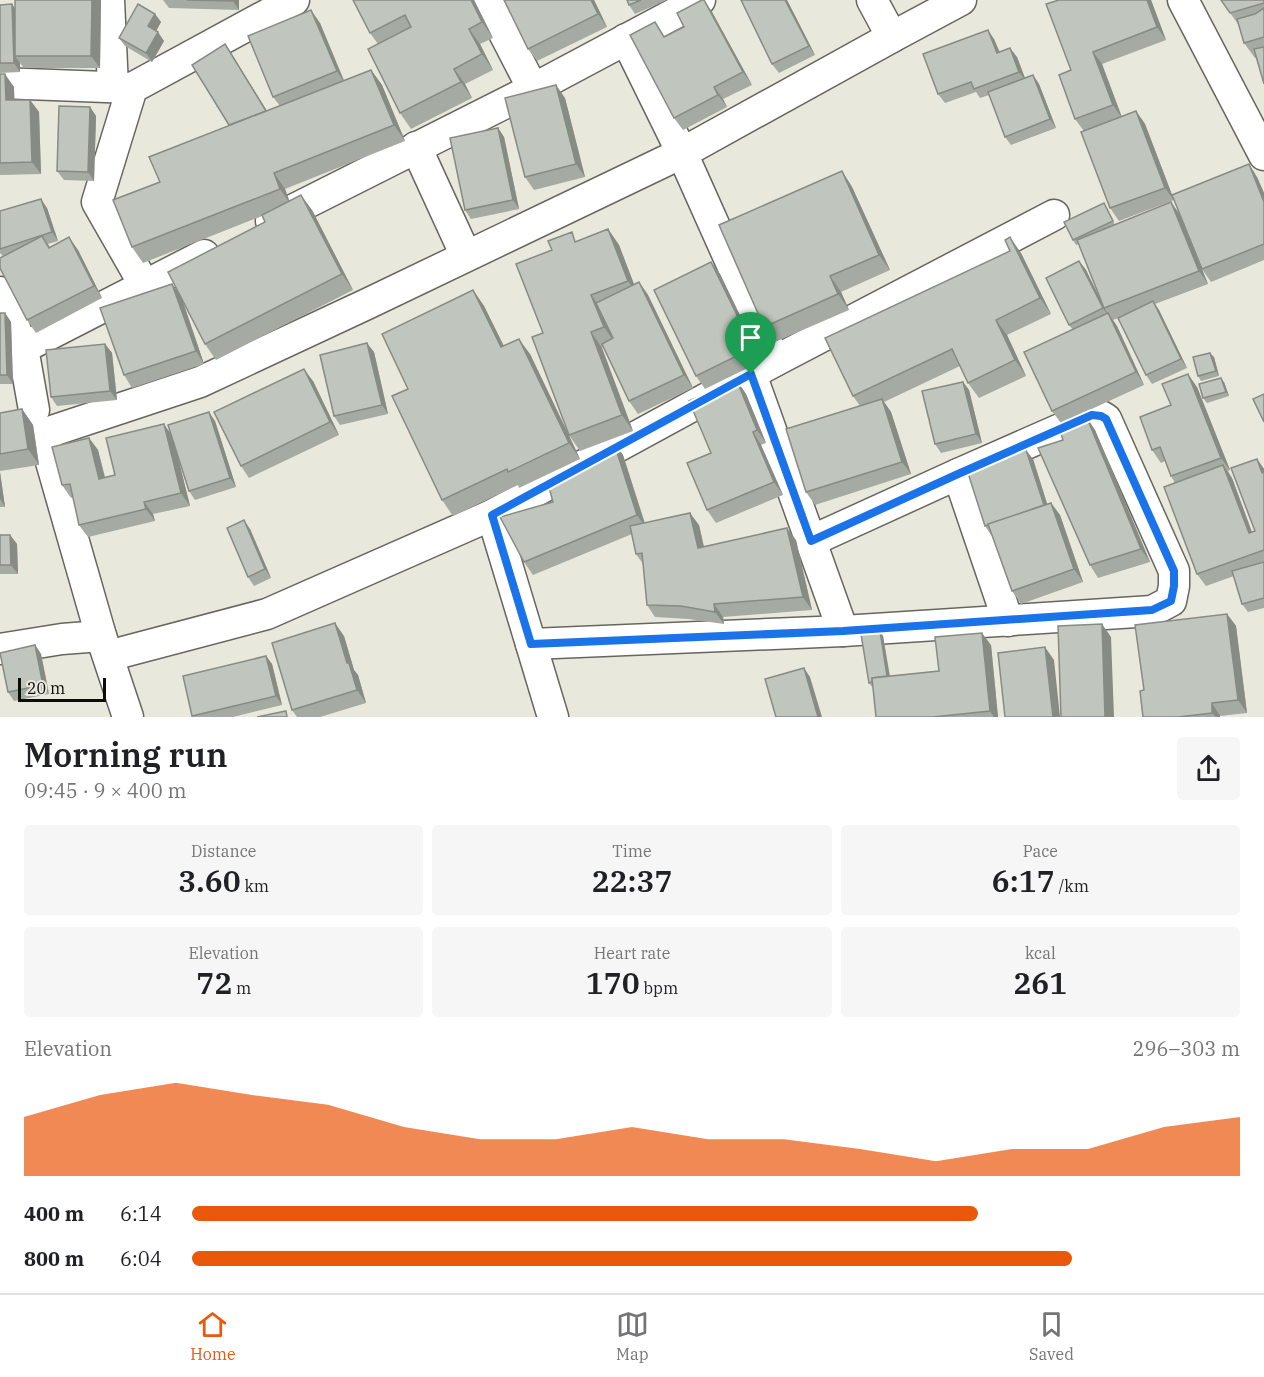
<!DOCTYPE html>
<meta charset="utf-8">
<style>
:root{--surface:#fff;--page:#f6f6f6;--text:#202124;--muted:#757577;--line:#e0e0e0;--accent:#ea580c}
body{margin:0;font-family:"IBM Plex Serif",serif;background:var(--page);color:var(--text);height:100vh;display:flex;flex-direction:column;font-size:22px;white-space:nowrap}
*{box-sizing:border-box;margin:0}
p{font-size:20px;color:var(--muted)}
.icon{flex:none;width:33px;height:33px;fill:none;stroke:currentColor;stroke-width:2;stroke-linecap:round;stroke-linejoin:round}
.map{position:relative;height:717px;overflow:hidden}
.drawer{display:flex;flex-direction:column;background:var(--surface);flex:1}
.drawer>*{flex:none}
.scale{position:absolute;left:18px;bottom:15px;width:88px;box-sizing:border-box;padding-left:6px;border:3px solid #0c0c09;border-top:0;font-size:16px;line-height:21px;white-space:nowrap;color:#0c0c09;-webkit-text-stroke:4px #e9e8dd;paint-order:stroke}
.pin{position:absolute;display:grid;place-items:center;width:51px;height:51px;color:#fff;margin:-62px -26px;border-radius:50% 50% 50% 0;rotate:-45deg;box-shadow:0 0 6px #0007}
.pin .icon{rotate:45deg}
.round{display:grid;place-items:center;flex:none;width:63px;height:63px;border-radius:6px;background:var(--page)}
.head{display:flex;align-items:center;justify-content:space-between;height:102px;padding:0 24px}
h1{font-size:33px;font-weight:600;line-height:45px}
.metrics{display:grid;grid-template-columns:repeat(3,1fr);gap:9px;height:102px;padding:6px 24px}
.metrics div{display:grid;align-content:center;border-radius:6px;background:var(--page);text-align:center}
.metrics b{font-size:30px;font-weight:600}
.metrics small{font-size:16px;font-weight:400}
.metrics p{font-size:16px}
.chart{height:168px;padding:12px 24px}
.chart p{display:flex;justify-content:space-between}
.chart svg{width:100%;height:108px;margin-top:6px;fill:var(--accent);opacity:.7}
ul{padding:0 24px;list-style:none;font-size:20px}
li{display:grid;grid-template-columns:96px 72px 1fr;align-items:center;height:45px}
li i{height:15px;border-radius:8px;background:var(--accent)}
.menu{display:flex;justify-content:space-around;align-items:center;height:84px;border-top:2px solid var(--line);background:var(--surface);font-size:16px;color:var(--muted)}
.menu a{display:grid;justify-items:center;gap:3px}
.menu .active{color:var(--accent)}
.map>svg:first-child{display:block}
</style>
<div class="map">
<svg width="1264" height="717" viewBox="0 0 1264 717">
<rect width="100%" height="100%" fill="#e9e8dd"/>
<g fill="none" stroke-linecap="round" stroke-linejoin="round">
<g stroke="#67665d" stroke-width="33">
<g id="minor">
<path d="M109,0L113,87"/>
<path d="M1183,0L1264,155"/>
<path d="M892,37L961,0"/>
<path d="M626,39L682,153L775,361"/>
<path d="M0,83L132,88"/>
<path d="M533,89L700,0"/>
<path d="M416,147L466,256"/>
<path d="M271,221L533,89L487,0"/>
<path d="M145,286L97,202L132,88L294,0"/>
<path d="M0,292L23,348"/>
<path d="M751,374L843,631"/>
<path d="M34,410L23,348L204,255"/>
<path d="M958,474L1008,621"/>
<path d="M531,644L843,631L1152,611L1171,601L1174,586V571L1106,419L1101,416L1092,415L958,474L811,541"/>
<path d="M0,649L62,639L101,636"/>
<path d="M108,656L267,614L492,515"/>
<path d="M128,717L101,636L43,434L200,382L367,304L682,153L892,37L872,0"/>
<path d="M553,717L492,515L775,361L1054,215"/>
</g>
</g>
<use href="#minor" stroke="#fff" stroke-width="30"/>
</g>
<g fill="#a5aaa3">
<path d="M15,0H101L100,68H24L20,63V72L0,73V5L12,4L15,9Z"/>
<path d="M163,0H239V10L169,8Z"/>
<path d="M353,0H474L493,38L480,44L493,70L465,84L472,98L411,129L400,113L378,44L370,33Z"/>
<path d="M504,0H594L607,27L537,61L528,49Z"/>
<path d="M627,0H667L635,14L629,5Z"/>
<path d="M787,0L815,55L779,73L772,64Z"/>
<path d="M1151,0L1166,40L1102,64L1122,117L1136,111L1145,124L1174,200L1119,221L1110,208L1084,131L1075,119L1071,70Z"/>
<path d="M1221,0H1264V84L1256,58H1255L1244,43L1240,27Z"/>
<path d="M712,12L752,85L723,99L727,107L683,130L674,118L665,36Z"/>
<path d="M155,14L161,22L156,31L164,41L152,62L125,46L119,38Z"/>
<path d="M320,23L344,80L371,70L382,85L405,141L285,189L289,201L312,210L353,290L216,360L205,344L182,299L204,364L132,388L124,375L172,284L179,294L265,222L262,216L143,263L132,247L160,182L229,125L225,44L267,111L280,106L273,97Z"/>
<path d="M994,39L1000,52L1017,57L1025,78L1033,75L1039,84L1056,128L1011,145L1005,137L989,95L980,98L976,92L945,103L938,94Z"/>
<path d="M0,74L14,87V100H30L39,112L41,174L0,175Z"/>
<path d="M565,98L585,177L534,190L525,177Z"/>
<path d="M90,107L96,116L94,181L64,180L57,171Z"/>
<path d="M498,128L504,137L519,209L471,219L465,210Z"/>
<path d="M842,171L852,187L890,270L841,292L849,310L775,342L764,327Z"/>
<path d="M1257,177L1264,193V260L1211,282L1202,269Z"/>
<path d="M1171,202L1180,215L1208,284L1155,304L1159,310L1187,368L1152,384L1146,375L1118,318L1113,320L1117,326L1144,385L1061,423L1052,411L1073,330L1069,325L1079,261L1086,270L1103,305L1079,244L1076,245L1073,240L1107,208L1115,225Z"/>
<path d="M47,208L58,241L48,244L50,247L78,250L102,298L36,333L27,320L3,256L0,253V211Z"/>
<path d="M608,229L619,245L634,285L639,282L648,295L693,388L638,414L629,401L603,347L602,348L633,431L580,451L569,435L580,459L519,488L518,485L453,516L442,500L408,389L473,290L484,306L504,346L530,354L569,435L543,333L578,241Z"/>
<path d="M1021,253L1051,314L1007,335L1026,376L979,398L968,383L960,366L884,402L891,412L911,474L815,505L806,492L860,406L853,396Z"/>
<path d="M711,262L720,274L762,361L705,389L696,376Z"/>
<path d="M0,313H5L11,322L13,384H0Z"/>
<path d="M105,344L112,353L117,400L57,406L51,397Z"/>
<path d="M374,352L388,414L340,425L334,416Z"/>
<path d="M1214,357L1219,376L1201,381L1198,376Z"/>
<path d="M313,381L339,435L249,478L241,466Z"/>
<path d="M737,381L746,394L766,443L761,445L783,495L716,523L707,510L711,453Z"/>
<path d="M963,382L969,390L982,443L941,453L935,444Z"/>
<path d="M1224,382L1229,396L1207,403L1203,398Z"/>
<path d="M1197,387L1230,470L1228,471L1232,478L1252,532L1255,531L1257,459L1264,469V608L1248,612L1242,604L1234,576L1206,586L1197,574L1175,483L1171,476L1165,461L1161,463L1152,450L1171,405Z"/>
<path d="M22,409L33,425L39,465L0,471V413Z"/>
<path d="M1087,418L1095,430L1150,562L1098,578L1090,565L1063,440Z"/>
<path d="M215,421L236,487L195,500L189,491L177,454L190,506L153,514L155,521L88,537L79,525L73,497L71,498L62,485L89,438L98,450L105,477L115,475L171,433Z"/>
<path d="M614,443L623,455L645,523L699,525L704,547L796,540L812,610L723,617L724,624L689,619L655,617L647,605L643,564L636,554L632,534L533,575L524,562L553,502Z"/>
<path d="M1033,459L1047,504L1051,503L1060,515L1083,582L1021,604L1012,591L992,535H991L985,526Z"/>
<path d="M0,472L5,507H0Z"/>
<path d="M250,529L271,578L254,586L248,577Z"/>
<path d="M0,535H10L17,544L18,574H0Z"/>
<path d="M1227,614L1236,626L1247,713L1220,716V717H1143L1144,690Z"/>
<path d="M880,631L883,636L890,676L939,671L991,645L998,717H876L873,687H872L869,683Z"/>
<path d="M344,636L354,670L358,675L366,703L320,717H297L292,710Z"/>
<path d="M35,645L41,654L49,694L14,701L8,692Z"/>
<path d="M266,656L272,664L282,705L233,717H193L192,716Z"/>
</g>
<g fill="#868b84">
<path d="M92,0H101L100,68L91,56Z"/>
<path d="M233,0H239V10L233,1Z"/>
<path d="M471,0H474L493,38L482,22Z"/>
<path d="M591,0H594L607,27L598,14Z"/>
<path d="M704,0L712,12L752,85L743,72Z"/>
<path d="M785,0H787L815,55L809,46Z"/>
<path d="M1147,0H1151L1166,40L1157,27Z"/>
<path d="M12,4L18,13L15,56L20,63V72L14,63Z"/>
<path d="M311,10L320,23L345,84L337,71Z"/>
<path d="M155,14L161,22L154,35L148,26Z"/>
<path d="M469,29L480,44L493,70L482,54Z"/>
<path d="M988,30L994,39L1003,62L997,53Z"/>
<path d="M158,32L164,41L152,62L146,53Z"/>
<path d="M225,44L231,53L272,119L266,111Z"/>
<path d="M1010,48L1017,57L1026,81L1019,72Z"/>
<path d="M1093,52L1102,64L1122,118L1113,105Z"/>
<path d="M454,69L465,84L472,98L461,82Z"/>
<path d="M371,70L382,85L405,141L394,125Z"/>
<path d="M5,74L14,87L15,113L6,100Z"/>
<path d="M1033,75L1039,84L1056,128L1050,119Z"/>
<path d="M556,85L565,98L585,177L576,164Z"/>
<path d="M714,87L723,99L727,107L718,95Z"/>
<path d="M30,100L39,112L41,174L32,162Z"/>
<path d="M90,107L96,116L94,181L88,172Z"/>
<path d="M1136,111L1145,124L1174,200L1165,188Z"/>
<path d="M498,128L504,137L519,209L513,200Z"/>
<path d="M1249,164L1257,177L1264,193V202Z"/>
<path d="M842,171L852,187L890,270L879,255Z"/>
<path d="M274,173L285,189L291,205L280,189Z"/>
<path d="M301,195L312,210L353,290L342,274Z"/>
<path d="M41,199L47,208L58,241L52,232Z"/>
<path d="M1171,202L1180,215L1208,284L1199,271Z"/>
<path d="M608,229L619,245L639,297L628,281Z"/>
<path d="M69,237L78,250L102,298L94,286Z"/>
<path d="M1010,237L1021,253L1051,314L1040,298Z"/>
<path d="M1079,261L1086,270L1109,317L1103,308Z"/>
<path d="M711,262L720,274L762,361L753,348Z"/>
<path d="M830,276L841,292L849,310L838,294Z"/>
<path d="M639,282L648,295L693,388L684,375Z"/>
<path d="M172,284L181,296L204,364L196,351Z"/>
<path d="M473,290L484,306L512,363L501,347Z"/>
<path d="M591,295L602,310L615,343L604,327Z"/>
<path d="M1153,301L1159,310L1187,368L1181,359Z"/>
<path d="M5,313L11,322L13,384L7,375Z"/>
<path d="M1108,313L1117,326L1144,385L1136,372Z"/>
<path d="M996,320L1007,335L1026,376L1015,360Z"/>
<path d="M591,332L602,348L633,431L622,415Z"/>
<path d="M519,339L530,354L580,459L569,443Z"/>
<path d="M367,343L374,352L388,414L382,405Z"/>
<path d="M105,344L112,353L117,400L110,391Z"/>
<path d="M1210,353L1214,357L1219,376L1216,371Z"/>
<path d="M304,369L313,381L339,435L330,422Z"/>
<path d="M1188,374L1197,387L1230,470L1221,458Z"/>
<path d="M1221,378L1224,382L1229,396L1226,392Z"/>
<path d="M737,381L746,394L766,443L757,430Z"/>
<path d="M963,382L969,390L982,443L976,434Z"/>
<path d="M882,399L891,412L911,474L902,462Z"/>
<path d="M22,409L33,425L39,465L28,449Z"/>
<path d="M209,412L215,421L236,487L230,478Z"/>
<path d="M1087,418L1095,430L1150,562L1141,549Z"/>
<path d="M164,424L173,437L190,506L181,493Z"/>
<path d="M753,432L761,445L783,495L774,482Z"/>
<path d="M89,438L98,450L108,491L99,479Z"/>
<path d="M614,443L623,455L646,528L637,515Z"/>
<path d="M1026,450L1033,459L1051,516L1045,507Z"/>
<path d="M1257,459L1264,469V476L1262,473Z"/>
<path d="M1223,465L1232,478L1257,546L1249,533Z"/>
<path d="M0,472L5,507L0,499Z"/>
<path d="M144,502L153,514L155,521L146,509Z"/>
<path d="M1051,503L1060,515L1083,582L1074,569Z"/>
<path d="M690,513L699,525L707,561L698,548Z"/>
<path d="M244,520L250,529L271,578L265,569Z"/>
<path d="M787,528L796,540L812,610L803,597Z"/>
<path d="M10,535L17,544L18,574L11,565Z"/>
<path d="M714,604L723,617L724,624L715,612Z"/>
<path d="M1227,614L1236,626L1247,713L1238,700Z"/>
<path d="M335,623L344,636L354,670L358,675L366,703L357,690L347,663Z"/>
<path d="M1102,624L1111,637L1114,717H1105Z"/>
<path d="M880,631L883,636L891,685L888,680Z"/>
<path d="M982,633L991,645L998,717H994L990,711Z"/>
<path d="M35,645L41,654L49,694L43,685Z"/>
<path d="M1045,647L1054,660L1060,717H1053Z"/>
<path d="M266,656L272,664L282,705L276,696Z"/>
<path d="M804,668L810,677L822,717H818Z"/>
<path d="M1212,703L1220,716V717H1216L1212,713Z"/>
</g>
<g fill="#c0c6bd" stroke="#868b84" stroke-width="1.5">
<path d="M15,0H92L91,56H15Z"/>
<path d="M187,0H233V1Z"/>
<path d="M353,0H471L482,22L469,29L482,54L454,69L461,82L400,113L368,49L411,27L405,15L370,33Z"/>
<path d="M504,0H591L598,14L528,49Z"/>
<path d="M627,0H641L629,5Z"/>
<path d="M702,0H704L743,72L714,87L718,95L674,118L630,35L655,22L664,37L684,27L677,13Z"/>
<path d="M741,0H785L809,46L772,64Z"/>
<path d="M1059,0H1147L1157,27L1093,52L1113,105L1075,119L1059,75L1071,70L1046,4Z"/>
<path d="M1221,0H1264V3L1230,13Z"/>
<path d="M12,4L14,63H0V5Z"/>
<path d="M138,4L155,14L148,26L158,32L146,53L119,38Z"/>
<path d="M1264,8V37L1244,43L1237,19L1255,14Z"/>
<path d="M311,10L337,71L273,97L248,36Z"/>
<path d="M988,30L997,53L1010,48L1019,72L974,89L971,82L938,94L923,54Z"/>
<path d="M225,44L266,111L229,125L192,65Z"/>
<path d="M1264,47V84L1254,49Z"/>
<path d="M371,70L394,125L274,173L280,189L132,247L113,200L160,182L149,157Z"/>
<path d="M0,74H5L6,100H30L32,162L0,163Z"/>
<path d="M1033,75L1050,119L1005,137L988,92Z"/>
<path d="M556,85L576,164L525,177L505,98Z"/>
<path d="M59,106L90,107L88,172L57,171Z"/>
<path d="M1136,111L1165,188L1110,208L1081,132Z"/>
<path d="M498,128L513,200L465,210L450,138Z"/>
<path d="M1249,164L1264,202V244L1202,269L1172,195Z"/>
<path d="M842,171L879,255L830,276L838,294L764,327L719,225Z"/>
<path d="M301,195L342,274L205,344L168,272L265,222L262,215Z"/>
<path d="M41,199L52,232L0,249V211Z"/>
<path d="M1171,202L1199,271L1104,308L1077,240Z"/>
<path d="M1104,203L1113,221L1073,240L1064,222Z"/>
<path d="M608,229L628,281L591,295L604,327L591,332L622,415L569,435L532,337L543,333L516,264L552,250L548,241L572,232L575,242Z"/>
<path d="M42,236L49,248L69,237L94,286L27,320L0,268V258Z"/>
<path d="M1010,237L1040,298L996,320L1015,360L968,383L952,349L853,396L825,338L1010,251L1005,240Z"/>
<path d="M1079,261L1103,308L1069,325L1046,278Z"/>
<path d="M711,262L753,348L696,376L654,290Z"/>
<path d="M639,282L684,375L629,401L602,344L613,338L596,303Z"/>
<path d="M172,284L196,351L124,375L100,308Z"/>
<path d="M473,290L501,347L519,339L569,443L508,472L507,469L442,500L392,396L408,389L382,334Z"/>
<path d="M1153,301L1181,359L1146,375L1118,318Z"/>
<path d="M0,313H5L7,375H0Z"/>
<path d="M1108,313L1136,372L1052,411L1024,352Z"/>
<path d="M367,343L382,405L334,416L320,355Z"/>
<path d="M105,344L110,391L51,397L46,350Z"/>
<path d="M1210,353L1216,371L1198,376L1193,357Z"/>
<path d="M304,369L330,422L241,466L214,412Z"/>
<path d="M1188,374L1221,458L1171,476L1160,447L1152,450L1140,417L1171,405L1162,384Z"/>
<path d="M1221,378L1226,392L1203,398L1199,384Z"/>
<path d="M737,381L757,430L753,432L774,482L707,510L687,463L711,453L689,401Z"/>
<path d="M963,382L976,434L935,444L922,391Z"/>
<path d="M1264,394V422L1253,399Z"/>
<path d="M882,399L902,462L806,492L786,429Z"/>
<path d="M22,409L28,449L0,454V413Z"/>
<path d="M209,412L230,478L189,491L168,425Z"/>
<path d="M1087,418L1141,549L1090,565L1038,448L1063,440L1059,427Z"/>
<path d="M164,424L181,493L144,502L146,509L79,525L70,484L62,485L52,447L89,438L99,479L115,475L106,438Z"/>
<path d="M614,443L637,515L524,562L500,517L553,502L547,480Z"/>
<path d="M1026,450L1044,505L985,526L967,470Z"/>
<path d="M1257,459L1262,473L1264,472V550L1197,574L1164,487L1223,465L1249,533L1255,531L1231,468Z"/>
<path d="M1051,503L1074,569L1012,591L988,524Z"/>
<path d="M690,513L698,548L787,528L803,597L714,604L715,612L681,606L647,605L642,553L636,554L630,526Z"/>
<path d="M244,520L265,569L248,577L227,528Z"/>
<path d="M0,535H10L11,565H0Z"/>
<path d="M1264,562V598L1242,604L1232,571Z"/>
<path d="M1227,614L1238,700L1212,703V713L1178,717H1143L1140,691L1144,690L1135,625Z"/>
<path d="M335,623L347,663H349L357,690L292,710L272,643Z"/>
<path d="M1102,624L1105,717H1061L1058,626Z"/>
<path d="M880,631L887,676L872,678V682L869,683L861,634Z"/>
<path d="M982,633L990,711L933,717H876L872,678L939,671L935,637Z"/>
<path d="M35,645L43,685L8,692L0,653Z"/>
<path d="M1045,647L1053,717H1005L998,653Z"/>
<path d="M266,656L276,696L192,716L183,676Z"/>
<path d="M804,668L818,717H776L765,679Z"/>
<path d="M286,711L287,717H257Z"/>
</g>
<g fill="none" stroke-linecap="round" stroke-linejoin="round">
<g stroke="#fff" stroke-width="12">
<path id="route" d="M751,374L811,541L958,474L1092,415L1101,416L1106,419L1174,571V586L1171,601L1152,610L843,631L531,644L492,515Z"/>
</g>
<use href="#route" stroke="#1a73e8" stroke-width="8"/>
</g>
</svg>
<div class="scale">20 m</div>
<div class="pin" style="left:751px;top:374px;background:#1e9e55"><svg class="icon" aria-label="arrive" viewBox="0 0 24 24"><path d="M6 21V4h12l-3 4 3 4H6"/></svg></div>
</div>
<section class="drawer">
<div class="head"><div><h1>Morning run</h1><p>09:45 · 9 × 400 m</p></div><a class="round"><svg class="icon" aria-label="share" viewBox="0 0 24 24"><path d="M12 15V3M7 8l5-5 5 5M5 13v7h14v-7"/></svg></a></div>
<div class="metrics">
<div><p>Distance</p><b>3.60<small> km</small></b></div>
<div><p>Time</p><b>22:37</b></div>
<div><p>Pace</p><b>6:17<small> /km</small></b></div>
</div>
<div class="metrics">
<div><p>Elevation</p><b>72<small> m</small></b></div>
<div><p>Heart rate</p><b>170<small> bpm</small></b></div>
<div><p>kcal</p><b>261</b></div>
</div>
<div class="chart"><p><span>Elevation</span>296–303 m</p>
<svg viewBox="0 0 160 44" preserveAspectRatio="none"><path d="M0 44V20L10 11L20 6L30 11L40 15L50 24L60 29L70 29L80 24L90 29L100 29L110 33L120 38L130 33L140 33L150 24L160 20V44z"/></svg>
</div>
<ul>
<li><b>400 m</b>6:14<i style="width:75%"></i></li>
<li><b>800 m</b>6:04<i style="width:84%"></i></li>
</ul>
</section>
<nav class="menu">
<a class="active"><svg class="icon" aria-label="home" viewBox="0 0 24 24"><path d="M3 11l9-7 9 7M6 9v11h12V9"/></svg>Home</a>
<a><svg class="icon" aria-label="map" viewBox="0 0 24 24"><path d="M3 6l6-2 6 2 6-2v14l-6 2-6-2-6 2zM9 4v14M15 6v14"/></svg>Map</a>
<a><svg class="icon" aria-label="saved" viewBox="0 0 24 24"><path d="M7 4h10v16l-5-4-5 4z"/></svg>Saved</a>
</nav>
